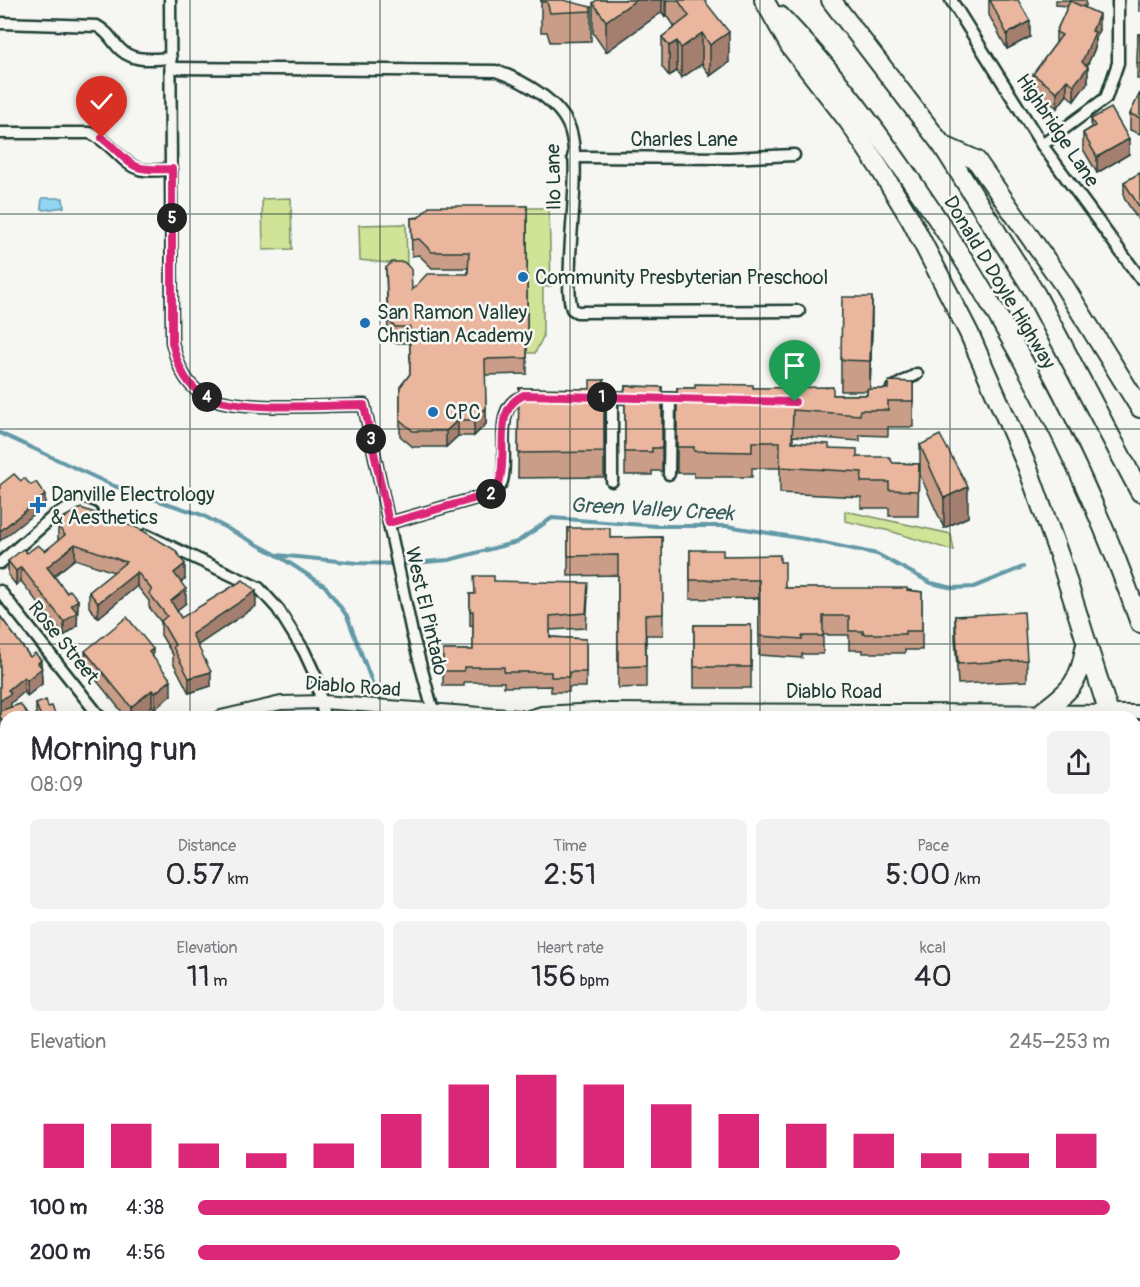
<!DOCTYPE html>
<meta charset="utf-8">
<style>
:root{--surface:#fff;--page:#f2f2f3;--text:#2b2b33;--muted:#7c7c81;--accent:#db2777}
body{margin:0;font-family:Pangolin,sans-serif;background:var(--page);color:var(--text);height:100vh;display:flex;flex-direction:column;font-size:22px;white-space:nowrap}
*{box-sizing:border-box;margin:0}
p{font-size:20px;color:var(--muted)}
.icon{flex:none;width:33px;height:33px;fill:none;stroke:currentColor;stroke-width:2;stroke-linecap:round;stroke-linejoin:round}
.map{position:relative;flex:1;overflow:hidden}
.details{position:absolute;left:0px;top:711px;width:1140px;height:576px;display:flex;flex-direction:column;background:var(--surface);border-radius:18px 18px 0 0;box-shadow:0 6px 24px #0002}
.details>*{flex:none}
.pin{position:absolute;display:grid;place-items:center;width:51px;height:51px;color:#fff;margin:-62px -26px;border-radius:50% 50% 50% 0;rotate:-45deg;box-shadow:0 0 6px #0007}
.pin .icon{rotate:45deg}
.km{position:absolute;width:30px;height:30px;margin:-15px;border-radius:50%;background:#222;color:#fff;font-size:16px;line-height:30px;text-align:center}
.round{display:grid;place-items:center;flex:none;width:63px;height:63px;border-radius:9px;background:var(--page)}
.overview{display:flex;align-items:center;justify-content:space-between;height:102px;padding:0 30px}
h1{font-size:33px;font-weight:600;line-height:45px}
.figures{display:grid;grid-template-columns:repeat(3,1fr);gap:9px;height:102px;padding:6px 30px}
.figures div{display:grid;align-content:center;border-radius:9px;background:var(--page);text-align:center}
.figures b{font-size:30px;font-weight:600}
.figures small{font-size:16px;font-weight:400}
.figures p{font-size:16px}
.chart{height:168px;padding:12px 30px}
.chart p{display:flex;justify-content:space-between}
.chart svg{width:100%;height:108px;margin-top:6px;stroke:var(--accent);stroke-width:6}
ul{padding:0 30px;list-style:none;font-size:20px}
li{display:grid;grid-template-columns:96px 72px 1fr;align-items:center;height:45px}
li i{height:15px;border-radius:8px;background:var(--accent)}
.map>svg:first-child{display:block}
</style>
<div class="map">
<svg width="1140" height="1287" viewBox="0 0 1140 1287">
<rect width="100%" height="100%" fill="#f6f6f2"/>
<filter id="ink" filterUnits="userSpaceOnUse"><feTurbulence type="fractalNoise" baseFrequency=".0167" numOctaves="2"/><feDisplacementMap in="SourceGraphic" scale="12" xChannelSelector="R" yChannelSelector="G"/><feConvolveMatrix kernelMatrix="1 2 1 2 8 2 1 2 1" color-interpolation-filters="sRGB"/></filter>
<g filter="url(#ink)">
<g fill="#d0e397" stroke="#789066" stroke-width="1.5">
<path d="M291,198L292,249L263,250L262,199Z"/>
<path d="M518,208H549L551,286L543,287V337L535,353H527V223Z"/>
<path d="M406,224L407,265L360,260L359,225Z"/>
<path d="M845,511L951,534L954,551L890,531L845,521Z"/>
</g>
<path fill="#92d6f4" stroke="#6499a7" stroke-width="1.5" d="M42,198H63L64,207L44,210L41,208Z"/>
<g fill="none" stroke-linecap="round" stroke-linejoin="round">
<g stroke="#6499a7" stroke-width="4">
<path d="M0,433L114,486L202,515L277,555L325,586L347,616L372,682L379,717"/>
<path d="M277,555L358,563L401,564L449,560L517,542L552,518L656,526H727L805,539L877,554L931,583L953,588L974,587L1023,567"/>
<path d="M1134,1086H1140"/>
</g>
<g stroke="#1f3d34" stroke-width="15">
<g id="minor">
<path d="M170,0L172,342C177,362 183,381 200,393C228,413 327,405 364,405L412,633L433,711"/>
<path d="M951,0L1042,145L1140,278"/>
<path d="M0,23L97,26C106,31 110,37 117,46C131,63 151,59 171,58"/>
<path d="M171,68L496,71C522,80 560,101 570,129C580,159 571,225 570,258C570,275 567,293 572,309L577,312L799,311"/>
<path d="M0,133H90C112,142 121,163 139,169C149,172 161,170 172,169"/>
<path d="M1042,145L1106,98L1118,63V0"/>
<path d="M573,157L730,158L794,155"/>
<path d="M892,388L917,374"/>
<path d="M590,397L692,399"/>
<path d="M669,474L670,399"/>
<path d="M612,481V398"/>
<path d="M389,523L494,493C496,490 501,485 502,481C510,454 488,395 533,396"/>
<path d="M146,535L259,588L278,609L304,651L316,677L324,717"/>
<path d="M0,563L55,515L74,506L92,513"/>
<path d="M0,591L100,717"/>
<path d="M0,1141L6,1134"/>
<path d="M373,1287L377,1281"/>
<path d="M736,1287L737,1281"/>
<path d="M982,1287V1281"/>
<path d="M1131,1287V1281"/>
</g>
</g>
<g stroke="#1f3d34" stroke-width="16">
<g id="tertiary">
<path d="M221,717L281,703L323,702L520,717"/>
<path d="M529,717L542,713L597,710L1140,712"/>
<path d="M1134,736H1140"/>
<path d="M0,789L6,787"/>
<path d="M0,830L6,838"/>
<path d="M496,1281L504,1287"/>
</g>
</g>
<g stroke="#1f3d34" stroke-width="18">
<g id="secondary">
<path d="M0,1094L6,1099"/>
<path d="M239,1281L246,1287"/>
</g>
</g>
<g stroke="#1f3d34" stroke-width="22">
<g id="motorway">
<path d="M764,0L790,46L849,122L880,169L911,220L969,333L1027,466L1059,555L1110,717"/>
<path d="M831,0L942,145L1035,293L1140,492"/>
<path d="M780,16C828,65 869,120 908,176C1005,314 1084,464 1140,623"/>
<path d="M942,145L976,160L1063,284L1140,408"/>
<path d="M1043,711C1070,691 1080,682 1085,648"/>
<path d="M1134,816L1140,837"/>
</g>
</g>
<use href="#minor" stroke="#f6f6f2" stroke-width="10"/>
<use href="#tertiary" stroke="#f6f6f2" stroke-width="12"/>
<use href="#secondary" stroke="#f6f6f2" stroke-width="14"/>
<use href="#motorway" stroke="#f6f6f2" stroke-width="18"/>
</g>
<g fill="#ca9d88" stroke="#1f3d34" stroke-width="1.5">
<path d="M541,0L591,7V41L550,42L547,32H541Z"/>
<path d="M597,0H704L729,62L710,76L702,64L681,78L677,71L669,76L662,67V37L675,27L667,15L665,17L662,12L606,52L593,33V3Z"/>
<path d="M989,0L1030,37L1007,49L989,15Z"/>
<path d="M1056,0H1086V6H1081L1099,30L1095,38V48L1087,66L1088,82L1074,101L1067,95L1057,108L1033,89V74L1056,43V32L1068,6L1056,5Z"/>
<rect x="1139" y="0" width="1" height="11"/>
<path d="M1138,34H1140V79H1137Z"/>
<path d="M1140,93V134L1130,130V114Z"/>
<path d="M1091,119L1129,154L1097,173L1083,149V133L1091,128Z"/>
<path d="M1140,173V223L1124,198V182Z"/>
<path d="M527,206V374L485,375L486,424L474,436H458L446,447H413L400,436V387L410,374V343H395L388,336L386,268L412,290L468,274V268H432L419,255L412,256L411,218Z"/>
<path d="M872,327L870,389H888L913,382V427H888V436L860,435V441L793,436V442L829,448L857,457L893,463L919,464L918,516H889V508H861V497L780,493V468H752V477H694V473H677V388H753L833,395H867V391H841V360Z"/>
<path d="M604,380V477L518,478L519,388L590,389Z"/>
<path d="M625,386L662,387V471H652V475H625Z"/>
<path d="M920,445L968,517L944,528L920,475Z"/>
<path d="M58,526L185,579L181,582L186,603L177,610L181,618L256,606L197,645L211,686L189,693L173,662V655L161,635V622L149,607V601L137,586L98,618L89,607V592L114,572L75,559L54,576L67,593L78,600L77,626L64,636L21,581L16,585L8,575V561L27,553L45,551L58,541Z"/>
<path d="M568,528L610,538L662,537L663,635H646V687L618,688V575L568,576Z"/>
<path d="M690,550L723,556L780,562L785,588L907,590L922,592V650H905V653H863V650H849V635H823V654H802V658L759,655V598L690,599Z"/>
<path d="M494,581L588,597L586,628L550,630V637L586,639V687H569V692H551V686L504,687V682H464V686H443V650H473V625L470,626V594H474Z"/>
<path d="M0,616L30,657L41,668L42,684L27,696L24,692L11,703L6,717V740L0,732Z"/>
<path d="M955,616L1027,660V681L958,684L955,637Z"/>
<rect x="694" y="625" width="57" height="63"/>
<path d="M85,651L153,657L171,695L155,709L152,706L138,717H126L85,666Z"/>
<path d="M36,704L48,707L56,717H37L36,714Z"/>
<path d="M0,848L4,868L6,871V983L4,985L0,980Z"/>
<path d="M539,1281H576L572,1287H547Z"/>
<path d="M596,1281H655L651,1287H596Z"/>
<rect x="665" y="1281" width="52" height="6"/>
</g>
<g fill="#a47f6f" stroke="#1f3d34" stroke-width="1.5">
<path d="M636,0H662V12L606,52V21Z"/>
<path d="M665,0H667V15L665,17Z"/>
<path d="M1099,14V30L1095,38V48L1085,70L1088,67V82L1074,101V85L1092,31Z"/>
<path d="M1030,21V37L1007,49V34Z"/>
<path d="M729,32V62L710,76V45Z"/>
<path d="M702,33V64L681,78V48Z"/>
<path d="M677,41V71L669,76V46Z"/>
<path d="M1067,80V95L1057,108V92Z"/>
<path d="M1129,139V154L1097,173V157Z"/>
<path d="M872,297V327L870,391V361Z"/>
<path d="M486,408V424L474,436V420Z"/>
<path d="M458,420V436L446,447V431Z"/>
<path d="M968,487V517L944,528V498Z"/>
<path d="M45,495V505L0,541V531Z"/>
<path d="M75,544V559L47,581V567Z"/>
<path d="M185,564V579L174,588V573Z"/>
<path d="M21,567V581L16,585V571Z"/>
<path d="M137,572V586L98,618V603Z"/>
<path d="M186,589V603L171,615V601Z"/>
<path d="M256,591V606L192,649V634Z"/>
<path d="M78,600L77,626L64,636V622L71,605Z"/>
<path d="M153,649V665L149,652Z"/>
<path d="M41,660L42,684L27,696V680L38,663Z"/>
<path d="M211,672V686L189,693V678Z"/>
<path d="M24,677V692L11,703V708L0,717V701L8,690Z"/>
<path d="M171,680V695L155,709V693Z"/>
<path d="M152,690V706L138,717H131V707Z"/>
<path d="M4,852V869L0,874V857Z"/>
<path d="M6,966V983L4,985V968Z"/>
<path d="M345,1281H355L351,1287H340Z"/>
<path d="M564,1281H576L572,1287H562V1283Z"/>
<path d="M637,1281H655L651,1287Z"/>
</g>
<g fill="#ebb69e" stroke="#1f3d34" stroke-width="1.5">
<path d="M541,0H563L591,7V11L550,13L547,2H541Z"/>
<path d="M597,0H636L606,21L593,3Z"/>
<path d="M678,0H704L729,32L710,45L702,33L681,48L677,41L669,46L662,37L689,16Z"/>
<path d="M990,0H1018L1030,21L1007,34Z"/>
<path d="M1070,1L1099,14L1092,31L1095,32L1082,62L1088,67L1074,85L1067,80L1057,92L1033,74L1062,35L1056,32Z"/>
<path d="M1138,34H1140V63H1137Z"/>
<path d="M1140,93V118L1130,114Z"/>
<path d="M1111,108L1129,139L1097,157L1083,133L1095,126L1091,119Z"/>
<path d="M1140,173V208L1124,182Z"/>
<path d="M430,206H527V358L485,359L486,408L474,420H458L446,431H413L400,420V387L410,374V327H395L388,320L386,268L392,262H404L411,269L412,290L427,274H468L469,252H432L419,239L412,240L411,218H418Z"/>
<path d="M842,297H872L870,361L841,360Z"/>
<path d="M590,380H604V452L518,453L519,388L590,389Z"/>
<path d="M889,381L913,382V401H888V410H860V415L793,410L792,442L829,444V448L857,449V457H889L893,463L919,464L918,491L889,490V482H861L862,472L780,467V442H752V452L694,451V447H677V388H695V384L753,385V388L833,387V395H867V389H888Z"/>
<path d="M625,386L662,387V448H652V452H625Z"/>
<path d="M940,435L968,487L944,498L920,445Z"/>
<path d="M14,474L21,481L24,478L31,485L36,482L45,495L0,531V485Z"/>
<path d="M81,508L140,529L175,550L185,564L174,573L186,589L171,601L181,618L243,580L256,591L192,634L211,672L189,678L173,647L175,645L161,621L167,616L149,593L152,590L137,572L98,603L89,592L126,562L75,544L47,567L67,593L70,590L78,600L71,605L77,612L64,622L21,567L16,571L8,561L23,549L27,553L38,545L45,551L65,535L58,526L68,515Z"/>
<path d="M568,528H610V538L662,537L663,614L645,615L646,666L618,667V555L568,556Z"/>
<path d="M690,550H723V556L780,555V562H785V588H907V590L922,592V631H905V634H863V631H849V616H823V636H802V639L759,636V580H690Z"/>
<path d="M474,576H494V581L588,583L586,613L550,616V637L586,639V672H569V677H551V672H504V667H464V671H443V650H473V611H470V594H475Z"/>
<path d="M1024,612L1027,660L958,664L955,616Z"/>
<path d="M0,616L30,657L35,653L41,660L38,663L42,668L27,680L24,677L8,690L11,693L0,701Z"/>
<path d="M127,617L153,649L149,652L171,680L155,693L152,690L131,707L85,651Z"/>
<rect x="694" y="625" width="57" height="42"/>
<path d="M46,700L48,707L52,706L56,717H41L36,704Z"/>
<path d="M20,704L30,717H6V725L0,717V711Z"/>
<path d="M0,848L4,852L0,857Z"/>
<path d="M0,863L6,871V939L0,932V899L2,898L0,895Z"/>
<path d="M6,941V966L4,968L0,963V946Z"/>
<path d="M0,1279L11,1287H0Z"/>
<path d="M308,1281H345L340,1287H305L304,1286Z"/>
<path d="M389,1281H484L491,1287H384Z"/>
<path d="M614,1281H643L651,1287H622Z"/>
<path d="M669,1281H717V1287H670Z"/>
</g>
</g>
<g fill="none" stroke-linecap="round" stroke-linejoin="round" filter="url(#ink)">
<g stroke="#fff" stroke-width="12">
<path id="route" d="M102,138C135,164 124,171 172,169V342C177,362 183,381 200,393C228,413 327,405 364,405L389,523L494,493C514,463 487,411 524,395L795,402"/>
</g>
<use href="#route" stroke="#db2777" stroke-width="8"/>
</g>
<path fill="none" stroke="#1f3d34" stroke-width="1.5" stroke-opacity="0.55" d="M190,0V717M380,0V717M570,0V717M760,0V717M950,0V717M0,214H1140M0,429H1140M0,644H1140M0,858H6M1134,858H1140M0,1072H6M1134,1072H1140M190,1281V1287M380,1281V1287M570,1281V1287M760,1281V1287M950,1281V1287"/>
<g fill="#1f6fb2" stroke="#f6f6f2" stroke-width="2">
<circle cx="523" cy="277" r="6"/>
<circle cx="365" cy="323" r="6"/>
<circle cx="433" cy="412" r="6"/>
<path d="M35 496h6v6h6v6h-6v6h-6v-6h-6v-6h6z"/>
</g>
<g text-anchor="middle" stroke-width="5" stroke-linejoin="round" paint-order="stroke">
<g font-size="20" fill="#1f3d34" stroke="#f6f6f2">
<text transform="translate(1058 130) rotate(56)" y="7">Highbridge Lane</text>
<text x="684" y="146">Charles Lane</text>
<text transform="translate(553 177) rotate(-91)" y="7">Ilo Lane</text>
<text transform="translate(1000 282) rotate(59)" y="7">Donald D Doyle Highway</text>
<text transform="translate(427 611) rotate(77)" y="7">West El Pintado</text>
<text transform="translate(64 642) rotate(51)" y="7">Rose Street</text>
<text transform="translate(353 686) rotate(4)" y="7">Diablo Road</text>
<text x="834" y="698">Diablo Road</text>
</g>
<g font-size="20" fill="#1f3d34" stroke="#f6f6f2" text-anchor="start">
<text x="535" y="284">Community Presbyterian Preschool</text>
<text x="377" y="319">San Ramon Valley<tspan x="377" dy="23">Christian Academy</tspan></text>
<text x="445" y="419">CPC</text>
<text x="51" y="501">Danville Electrology<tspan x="51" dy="23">&amp; Aesthetics</tspan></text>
</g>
<g font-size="21" font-style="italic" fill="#365c5a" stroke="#f6f6f2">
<text transform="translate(652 509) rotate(3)" y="7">Green Valley Creek</text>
</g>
</g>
</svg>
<div class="pin" style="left:795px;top:402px;background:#1e9e55"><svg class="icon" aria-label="arrive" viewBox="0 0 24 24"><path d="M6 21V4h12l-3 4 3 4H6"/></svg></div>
<div class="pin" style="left:102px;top:138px;background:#d93025"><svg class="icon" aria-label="check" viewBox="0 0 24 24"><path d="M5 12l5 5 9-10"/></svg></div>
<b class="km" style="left:602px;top:397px">1</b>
<b class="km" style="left:491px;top:494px">2</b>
<b class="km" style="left:371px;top:439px">3</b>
<b class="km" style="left:207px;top:397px">4</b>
<b class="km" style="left:172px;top:218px">5</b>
<section class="details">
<div class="overview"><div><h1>Morning run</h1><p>08:09</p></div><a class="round"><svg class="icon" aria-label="share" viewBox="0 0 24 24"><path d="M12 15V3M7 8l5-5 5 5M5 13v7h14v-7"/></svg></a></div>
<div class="figures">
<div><p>Distance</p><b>0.57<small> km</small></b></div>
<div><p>Time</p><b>2:51</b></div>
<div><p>Pace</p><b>5:00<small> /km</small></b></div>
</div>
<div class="figures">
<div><p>Elevation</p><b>11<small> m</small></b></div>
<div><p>Heart rate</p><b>156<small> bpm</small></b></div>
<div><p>kcal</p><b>40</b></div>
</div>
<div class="chart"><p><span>Elevation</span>245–253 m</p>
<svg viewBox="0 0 160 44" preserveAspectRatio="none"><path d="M5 44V26M15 44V26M25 44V34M35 44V38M45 44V34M55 44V22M65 44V10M75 44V6M85 44V10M95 44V18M105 44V22M115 44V26M125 44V30M135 44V38M145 44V38M155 44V30"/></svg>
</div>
<ul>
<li><b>100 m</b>4:38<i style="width:100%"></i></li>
<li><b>200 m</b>4:56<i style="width:77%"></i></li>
</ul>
</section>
</div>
